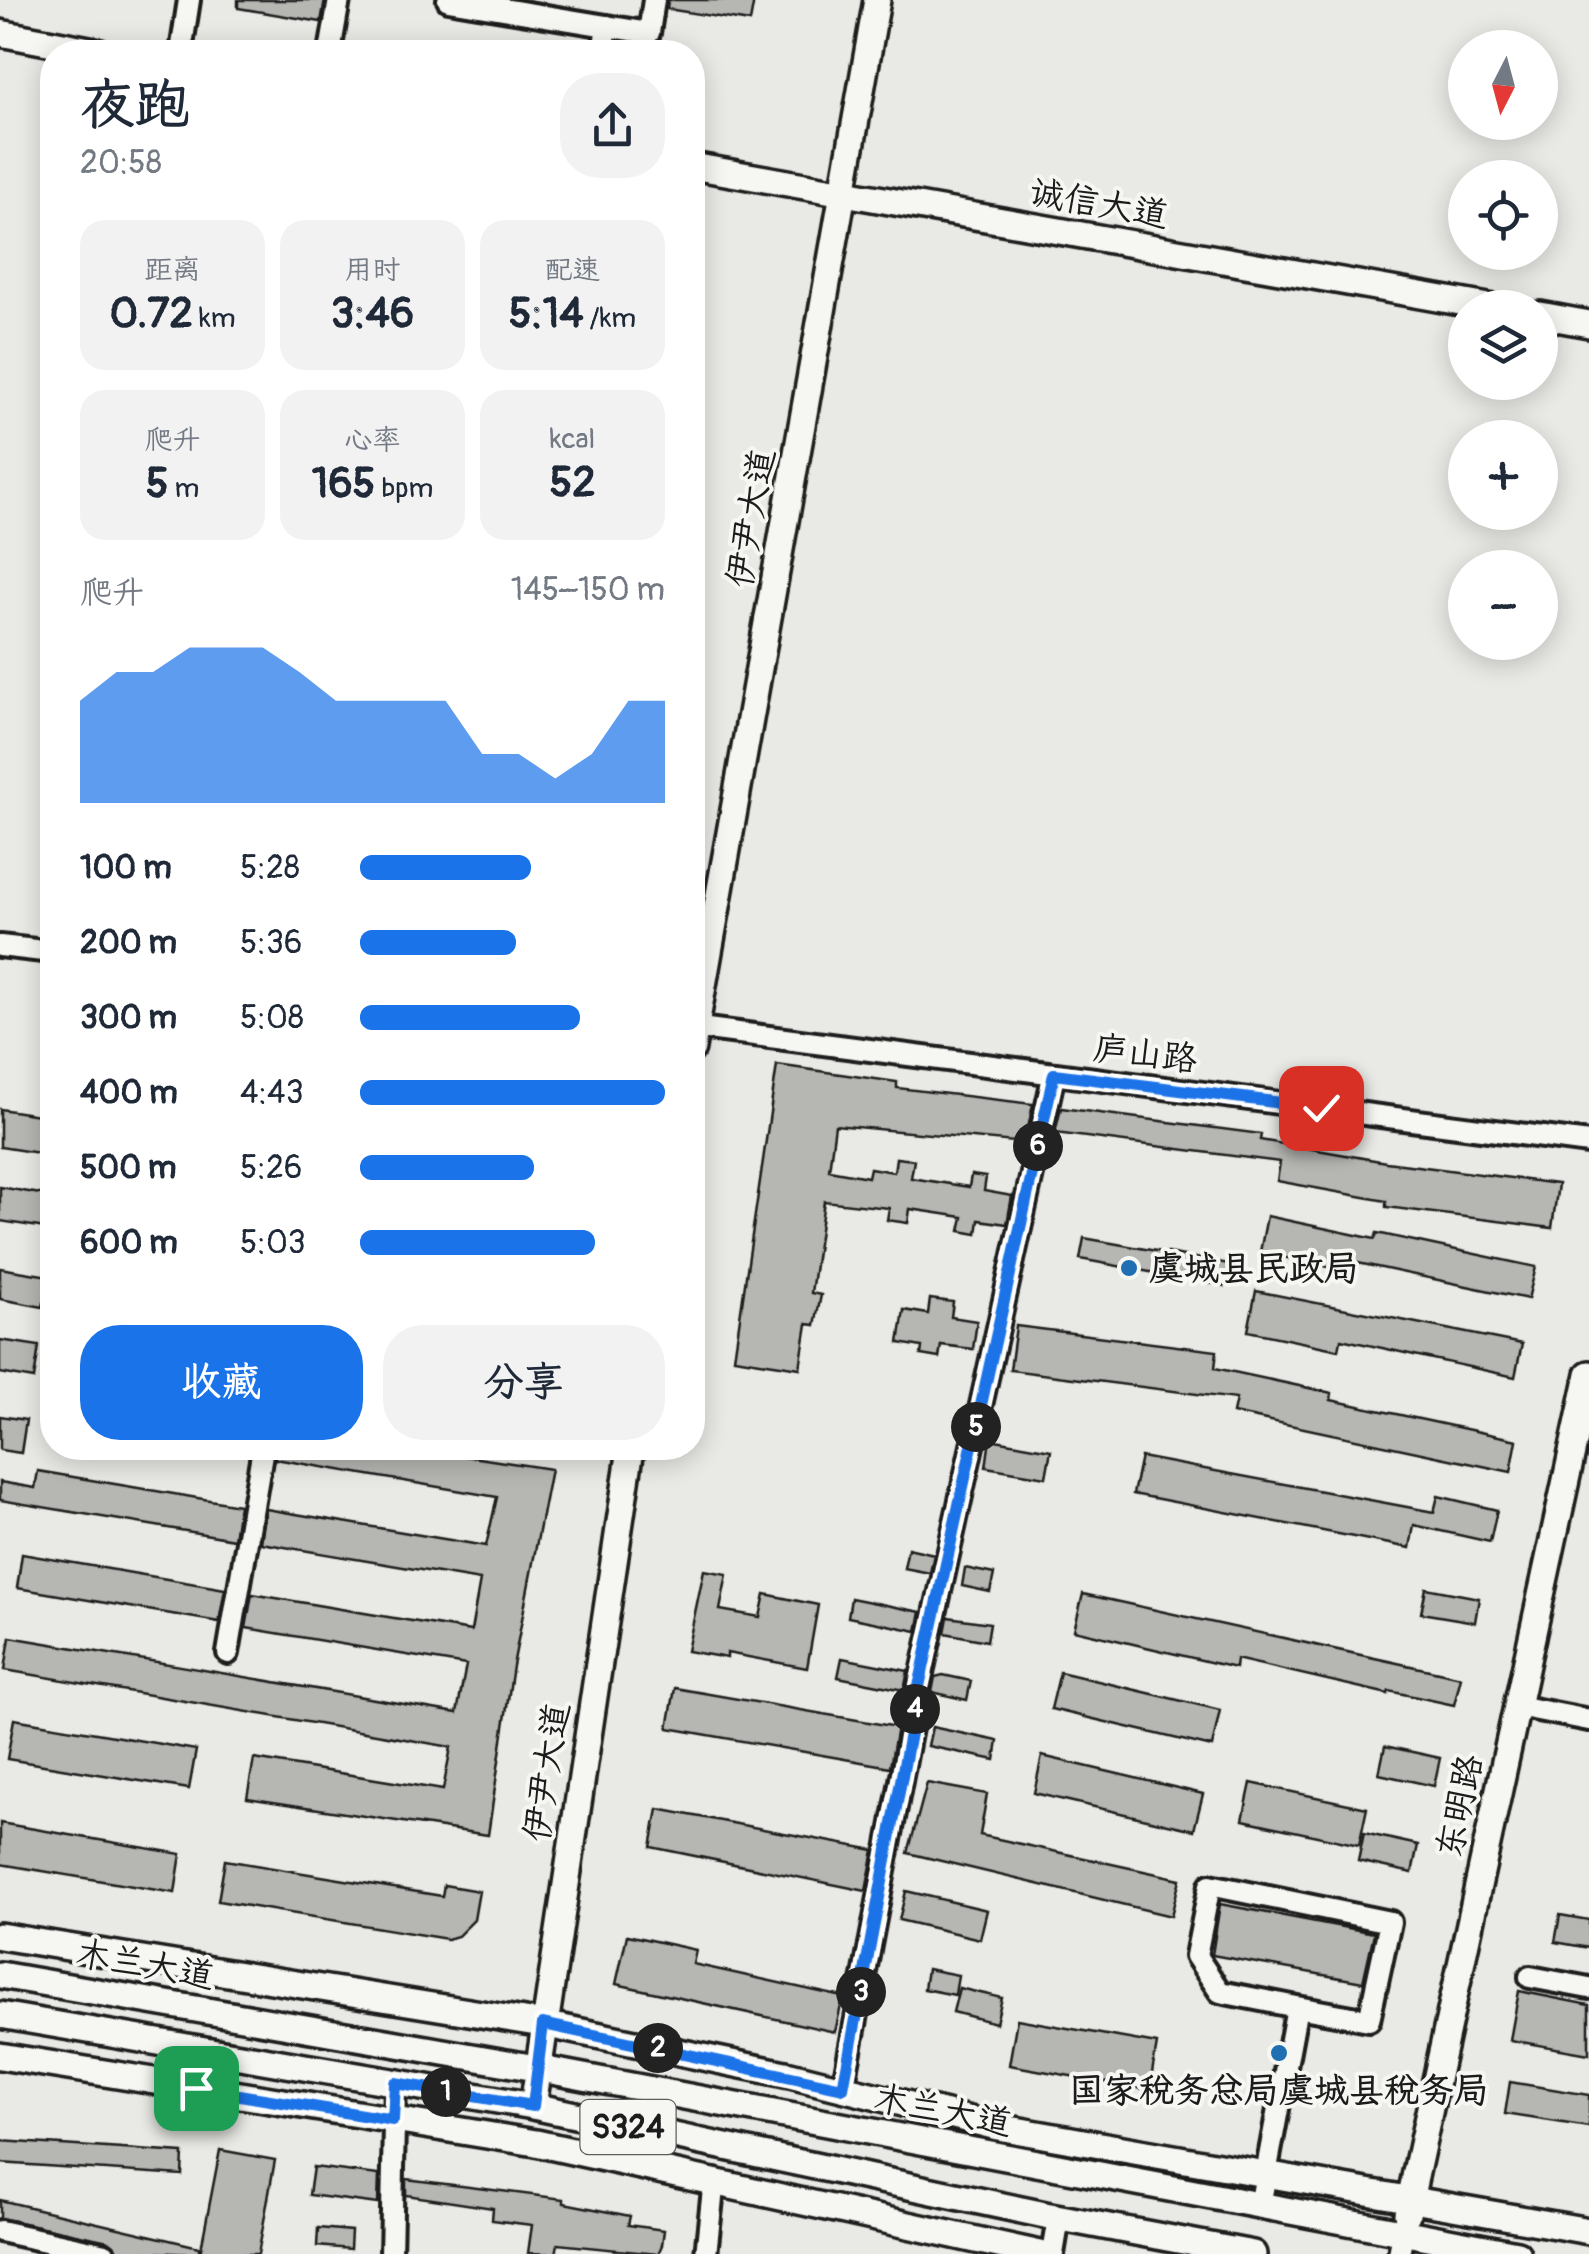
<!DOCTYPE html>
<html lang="zh">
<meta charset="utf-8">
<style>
:root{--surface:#fff;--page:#f2f2f3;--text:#1f2937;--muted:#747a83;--accent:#1a73e8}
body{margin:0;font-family:Pangolin,"LXGW WenKai TC",sans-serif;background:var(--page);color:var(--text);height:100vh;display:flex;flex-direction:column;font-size:38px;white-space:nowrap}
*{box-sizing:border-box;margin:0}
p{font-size:32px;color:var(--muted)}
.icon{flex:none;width:55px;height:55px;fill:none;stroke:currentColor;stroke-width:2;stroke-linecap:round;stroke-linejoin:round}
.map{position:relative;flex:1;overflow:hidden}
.panel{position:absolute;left:40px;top:40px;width:665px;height:1420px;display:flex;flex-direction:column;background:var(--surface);border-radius:40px;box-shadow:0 5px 25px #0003}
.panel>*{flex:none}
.needle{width:65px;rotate:186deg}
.fabs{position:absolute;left:1448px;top:30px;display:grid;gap:20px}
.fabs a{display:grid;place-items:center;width:110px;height:110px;border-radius:50%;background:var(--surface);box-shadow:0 5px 25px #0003;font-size:50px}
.pin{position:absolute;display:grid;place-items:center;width:85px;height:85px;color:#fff;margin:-42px;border-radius:20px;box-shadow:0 5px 15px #0006}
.km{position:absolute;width:50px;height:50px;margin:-25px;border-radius:50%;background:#222;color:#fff;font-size:28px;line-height:50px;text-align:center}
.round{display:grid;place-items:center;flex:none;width:105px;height:105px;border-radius:40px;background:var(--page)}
.summary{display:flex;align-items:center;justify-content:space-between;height:170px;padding:0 40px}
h1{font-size:55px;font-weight:800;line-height:75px}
.figures{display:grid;grid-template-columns:repeat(3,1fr);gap:15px;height:170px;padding:10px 40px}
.figures div{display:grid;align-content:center;border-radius:25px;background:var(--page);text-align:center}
.figures b{font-size:42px;font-weight:800}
.figures small{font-size:28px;font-weight:400}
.figures p{font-size:28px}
.chart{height:280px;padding:20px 40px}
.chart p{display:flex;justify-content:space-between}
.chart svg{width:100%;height:180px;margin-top:10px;fill:var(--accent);opacity:.7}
.button{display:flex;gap:20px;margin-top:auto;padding:20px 40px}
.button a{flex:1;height:115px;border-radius:40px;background:var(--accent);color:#fff;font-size:40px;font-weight:800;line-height:115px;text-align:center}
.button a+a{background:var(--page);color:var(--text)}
ul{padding:0 40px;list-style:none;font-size:32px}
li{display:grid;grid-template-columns:160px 120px 1fr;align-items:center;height:75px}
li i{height:25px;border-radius:12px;background:var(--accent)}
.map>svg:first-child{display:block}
</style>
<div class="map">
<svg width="1589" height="2254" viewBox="0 0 1589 2254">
<rect width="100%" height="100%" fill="#e9e9e5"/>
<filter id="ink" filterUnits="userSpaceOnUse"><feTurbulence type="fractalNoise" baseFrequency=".01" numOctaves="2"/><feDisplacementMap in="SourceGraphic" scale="20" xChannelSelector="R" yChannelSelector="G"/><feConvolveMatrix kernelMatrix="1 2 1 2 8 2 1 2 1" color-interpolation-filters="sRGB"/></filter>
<g filter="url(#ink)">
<g fill="#b6b6b3" stroke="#1c1c1c" stroke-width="2.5">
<path d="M238,0H325L321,22L238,8Z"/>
<path d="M668,0H754L750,22L667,9Z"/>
<path d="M777,1065L897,1082V1088L1033,1104L1025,1143L835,1125L829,1170L868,1177L870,1168L894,1172L896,1158L914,1160L911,1178L969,1187L971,1175L986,1177L984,1191L1012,1196L1007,1224L979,1220L977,1234L960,1231L963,1217L910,1209L908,1223L887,1220L889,1208L824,1201L811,1293L821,1295L815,1325L807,1324L800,1368L734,1358Z"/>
<path d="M1061,1108L1261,1134L1260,1140L1386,1162L1558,1184L1552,1228L1386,1207V1201L1277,1181L1280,1162L1055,1133Z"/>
<path d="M0,1109L52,1117V1155L0,1147Z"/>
<path d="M0,1187L52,1196V1229L0,1221Z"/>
<path d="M1267,1216L1375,1239L1377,1233L1536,1267L1528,1299L1358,1263L1356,1273L1260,1252Z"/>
<path d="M1084,1238L1229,1264L1225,1286L1080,1259Z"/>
<path d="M0,1268L49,1276L43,1307L0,1299Z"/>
<path d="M1256,1291L1522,1344L1515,1377L1341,1339L1339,1350L1248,1331Z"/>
<path d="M930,1299L953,1302L951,1317L977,1321L973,1349L941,1345L939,1358L921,1355L922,1347L899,1343L904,1310L928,1314Z"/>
<path d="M1016,1326L1217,1351L1215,1368L1332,1393L1331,1400L1517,1440L1511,1472L1233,1413L1236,1399L1010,1370Z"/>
<path d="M0,1340L39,1346L34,1379L0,1373Z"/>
<path d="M0,1416L26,1420L21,1453L0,1450Z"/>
<path d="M990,1439L1051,1450L1046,1477L986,1467Z"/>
<path d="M276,1448H413L551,1469L513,1666L488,1835L247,1798L254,1759L443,1790L451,1747L5,1670L10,1637L457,1713L466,1665L246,1628L252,1594L471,1631L480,1580L261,1543L266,1509L486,1546L497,1497L275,1459Z"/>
<path d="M1141,1457L1434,1512L1438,1496L1497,1510L1490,1542L1414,1525L1410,1548L1133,1494Z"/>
<path d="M38,1471L239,1505L234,1539L0,1500V1482L35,1488Z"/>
<path d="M908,1548L934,1554L930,1573L904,1568Z"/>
<path d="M22,1554L225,1589L219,1622L17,1588Z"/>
<path d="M965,1568L994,1574L990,1592L962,1586Z"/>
<path d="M704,1570L727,1574L720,1610L760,1617L765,1594L818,1605L807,1668L727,1653V1658L687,1651Z"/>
<path d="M1426,1588L1479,1598L1475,1622L1421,1613Z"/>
<path d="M1083,1594L1461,1677L1454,1705L1389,1691L1388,1694L1236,1659L1235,1668L1074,1630Z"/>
<path d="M851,1598L921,1612L917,1631L848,1617Z"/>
<path d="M948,1617L990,1623L987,1641L945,1633Z"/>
<path d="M842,1658L908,1671L904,1690L838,1677Z"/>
<path d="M1060,1672L1220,1710L1212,1747L1051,1709Z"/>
<path d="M943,1675L971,1681L967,1700L932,1692L935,1677Z"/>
<path d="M675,1688L897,1727L890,1767L668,1728Z"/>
<path d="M14,1719L196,1750L189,1789L7,1759Z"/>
<path d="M932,1727L998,1741L995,1760L928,1746Z"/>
<path d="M1385,1746L1440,1758L1434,1786L1379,1774Z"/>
<path d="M1042,1756L1203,1794L1194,1830L1034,1793Z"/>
<path d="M927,1783L987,1794L980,1835L1180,1879L1171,1916L908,1853Z"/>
<path d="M1251,1783L1367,1808L1359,1845L1243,1820Z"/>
<path d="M658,1809L874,1850L866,1891L651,1847Z"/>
<path d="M0,1823L181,1854L175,1893L0,1864Z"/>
<path d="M1364,1833L1418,1845L1412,1873L1358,1861Z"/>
<path d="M225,1860L442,1896L444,1885L479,1891L474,1920L458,1936L447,1939L218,1901Z"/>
<path d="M906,1891L987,1910L980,1939L899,1920Z"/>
<path d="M1220,1904L1374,1933L1363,1982L1212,1955Z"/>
<path d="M1560,1915L1589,1920V1948L1555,1942Z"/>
<path d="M627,1935L696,1950L693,1964L843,1997L835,2032L616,1984Z"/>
<path d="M927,1969L958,1975L955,1995L924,1989Z"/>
<path d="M959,1988L1002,1998L996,2023L953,2012Z"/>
<path d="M1519,1991L1589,2005V2054L1510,2040Z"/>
<path d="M1017,2019L1157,2044L1149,2090L1009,2065Z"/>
<path d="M1510,2082L1589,2095V2127L1505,2114Z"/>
<path d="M0,2141L183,2153L182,2175L0,2163Z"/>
<path d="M220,2150L275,2160L258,2254H200Z"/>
<path d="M313,2167L379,2175L378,2204L309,2195Z"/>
<path d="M406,2179L564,2199V2203L630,2216L628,2225L664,2230L662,2245L658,2254L558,2244L556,2254L528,2253L532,2225L492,2220L493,2208L406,2195Z"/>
<path d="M0,2200L199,2247V2254L118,2251L108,2241L0,2218Z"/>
<path d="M318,2228L351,2231L350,2249L317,2246Z"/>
</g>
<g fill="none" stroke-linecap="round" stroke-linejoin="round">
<g stroke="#1c1c1c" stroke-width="28">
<g id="minor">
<path d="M448,0L649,33L654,0"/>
<path d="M181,52L189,0"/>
<path d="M330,52L339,0"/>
<path d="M603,52L607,26"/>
<path d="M0,946L52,952"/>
<path d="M692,1027L1589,1143"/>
<path d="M228,1653L263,1448"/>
<path d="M1517,1706L1589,1720"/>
<path d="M1530,1977L1589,1988"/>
<path d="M843,2088L918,1691L1054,1074"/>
<path d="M1260,2206L1297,2007L1369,2020L1390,1922L1210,1885L1196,1956L1220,1992L1297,2007"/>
<path d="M0,2231L105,2254"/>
<path d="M391,2254L395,2083"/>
<path d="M706,2254L714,2180"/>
<path d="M1053,2254L1059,2218"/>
<path d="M1399,2254L1403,2234"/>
</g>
</g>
<g stroke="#1c1c1c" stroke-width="32">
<g id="major">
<path d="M0,33L100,52"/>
<path d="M692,166L1494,308"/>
<path d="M1540,315L1589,324"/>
<path d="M692,1048L877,0"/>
<path d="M0,1936L543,2024L790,2075L998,2127L1589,2231"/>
<path d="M0,1975L536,2068L1517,2254"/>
<path d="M0,2015L533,2106L1045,2215L1253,2254"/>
<path d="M0,2056L536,2143L1040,2254"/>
<path d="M533,2106L631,1448"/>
<path d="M1407,2214L1589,1374"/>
</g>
</g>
<use href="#minor" stroke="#f6f6f2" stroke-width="20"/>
<use href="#major" stroke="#f6f6f2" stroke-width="25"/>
</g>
</g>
<g fill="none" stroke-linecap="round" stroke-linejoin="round" filter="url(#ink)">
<g stroke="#fff" stroke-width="20">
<path id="route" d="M196,2088L393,2120L395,2083L533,2106L543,2024L843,2088L918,1691L1054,1074L1321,1108"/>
</g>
<use href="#route" stroke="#1a73e8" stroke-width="12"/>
</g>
<g fill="#1f6fb2" stroke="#f6f6f2" stroke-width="4">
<circle cx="1129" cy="1268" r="10"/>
<circle cx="1279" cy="2053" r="10"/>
</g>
<g text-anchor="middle" stroke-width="8" stroke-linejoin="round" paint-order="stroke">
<rect fill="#f6f6f2" stroke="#5d5d5c" stroke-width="2.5" x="580.5" y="2100" width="95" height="54" rx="8"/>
<g font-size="32" font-weight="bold" fill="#1c1c1c">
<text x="628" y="2138">S324</text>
</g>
<g font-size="35" fill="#1c1c1c" stroke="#f6f6f2">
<text transform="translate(1099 203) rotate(10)" y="12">诚信大道</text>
<text transform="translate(750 518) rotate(-80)" y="12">伊尹大道</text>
<text transform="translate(1145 1053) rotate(7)" y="12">庐山路</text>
<text transform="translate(546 1772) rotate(-81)" y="12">伊尹大道</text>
<text transform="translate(1459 1806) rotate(-78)" y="12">东明路</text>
<text transform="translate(145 1964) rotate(10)" y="12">木兰大道</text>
<text transform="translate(943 2110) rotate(11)" y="12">木兰大道</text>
</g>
<g font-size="35" font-weight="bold" fill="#1c1c1c" stroke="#f6f6f2" text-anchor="start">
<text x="1149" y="1280">虞城县民政局</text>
<text x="1279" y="2102" text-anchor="middle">国家税务总局虞城县税务局</text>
</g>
</g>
</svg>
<div class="fabs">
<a><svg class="needle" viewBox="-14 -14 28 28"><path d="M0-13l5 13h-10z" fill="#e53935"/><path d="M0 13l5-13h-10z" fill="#747a83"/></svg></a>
<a><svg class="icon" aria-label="locate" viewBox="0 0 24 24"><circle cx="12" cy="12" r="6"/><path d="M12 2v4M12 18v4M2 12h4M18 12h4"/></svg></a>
<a><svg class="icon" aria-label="layers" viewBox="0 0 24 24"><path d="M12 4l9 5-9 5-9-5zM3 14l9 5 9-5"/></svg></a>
<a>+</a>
<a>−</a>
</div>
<div class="pin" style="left:196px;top:2088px;background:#1e9e55"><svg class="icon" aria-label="arrive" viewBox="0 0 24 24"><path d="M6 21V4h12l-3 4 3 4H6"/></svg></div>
<div class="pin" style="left:1321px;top:1108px;background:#d93025"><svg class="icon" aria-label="check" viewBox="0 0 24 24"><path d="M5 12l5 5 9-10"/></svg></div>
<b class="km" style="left:446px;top:2092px">1</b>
<b class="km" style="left:658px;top:2048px">2</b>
<b class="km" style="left:861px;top:1992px">3</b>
<b class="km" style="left:915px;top:1709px">4</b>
<b class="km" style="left:976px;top:1427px">5</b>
<b class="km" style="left:1038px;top:1146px">6</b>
<section class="panel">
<div class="summary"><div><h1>夜跑</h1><p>20:58</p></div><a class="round"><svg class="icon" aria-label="share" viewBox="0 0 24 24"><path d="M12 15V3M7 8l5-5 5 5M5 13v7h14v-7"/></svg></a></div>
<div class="figures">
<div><p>距离</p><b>0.72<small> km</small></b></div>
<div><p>用时</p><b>3:46</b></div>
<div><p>配速</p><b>5:14<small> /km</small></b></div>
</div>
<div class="figures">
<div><p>爬升</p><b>5<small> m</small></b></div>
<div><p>心率</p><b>165<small> bpm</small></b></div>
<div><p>kcal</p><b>52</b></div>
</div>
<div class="chart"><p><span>爬升</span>145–150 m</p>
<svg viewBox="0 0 160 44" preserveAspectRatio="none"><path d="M0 44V19L10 12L20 12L30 6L40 6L50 6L60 12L70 19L80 19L90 19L100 19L110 32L120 32L130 38L140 32L150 19L160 19V44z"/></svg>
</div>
<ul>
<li><b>100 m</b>5:28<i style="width:56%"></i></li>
<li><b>200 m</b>5:36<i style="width:51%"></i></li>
<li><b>300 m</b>5:08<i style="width:72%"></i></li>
<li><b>400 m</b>4:43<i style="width:100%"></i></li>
<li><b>500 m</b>5:26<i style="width:57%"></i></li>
<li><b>600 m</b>5:03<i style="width:77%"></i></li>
</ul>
<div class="button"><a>收藏</a><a>分享</a></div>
</section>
</div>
